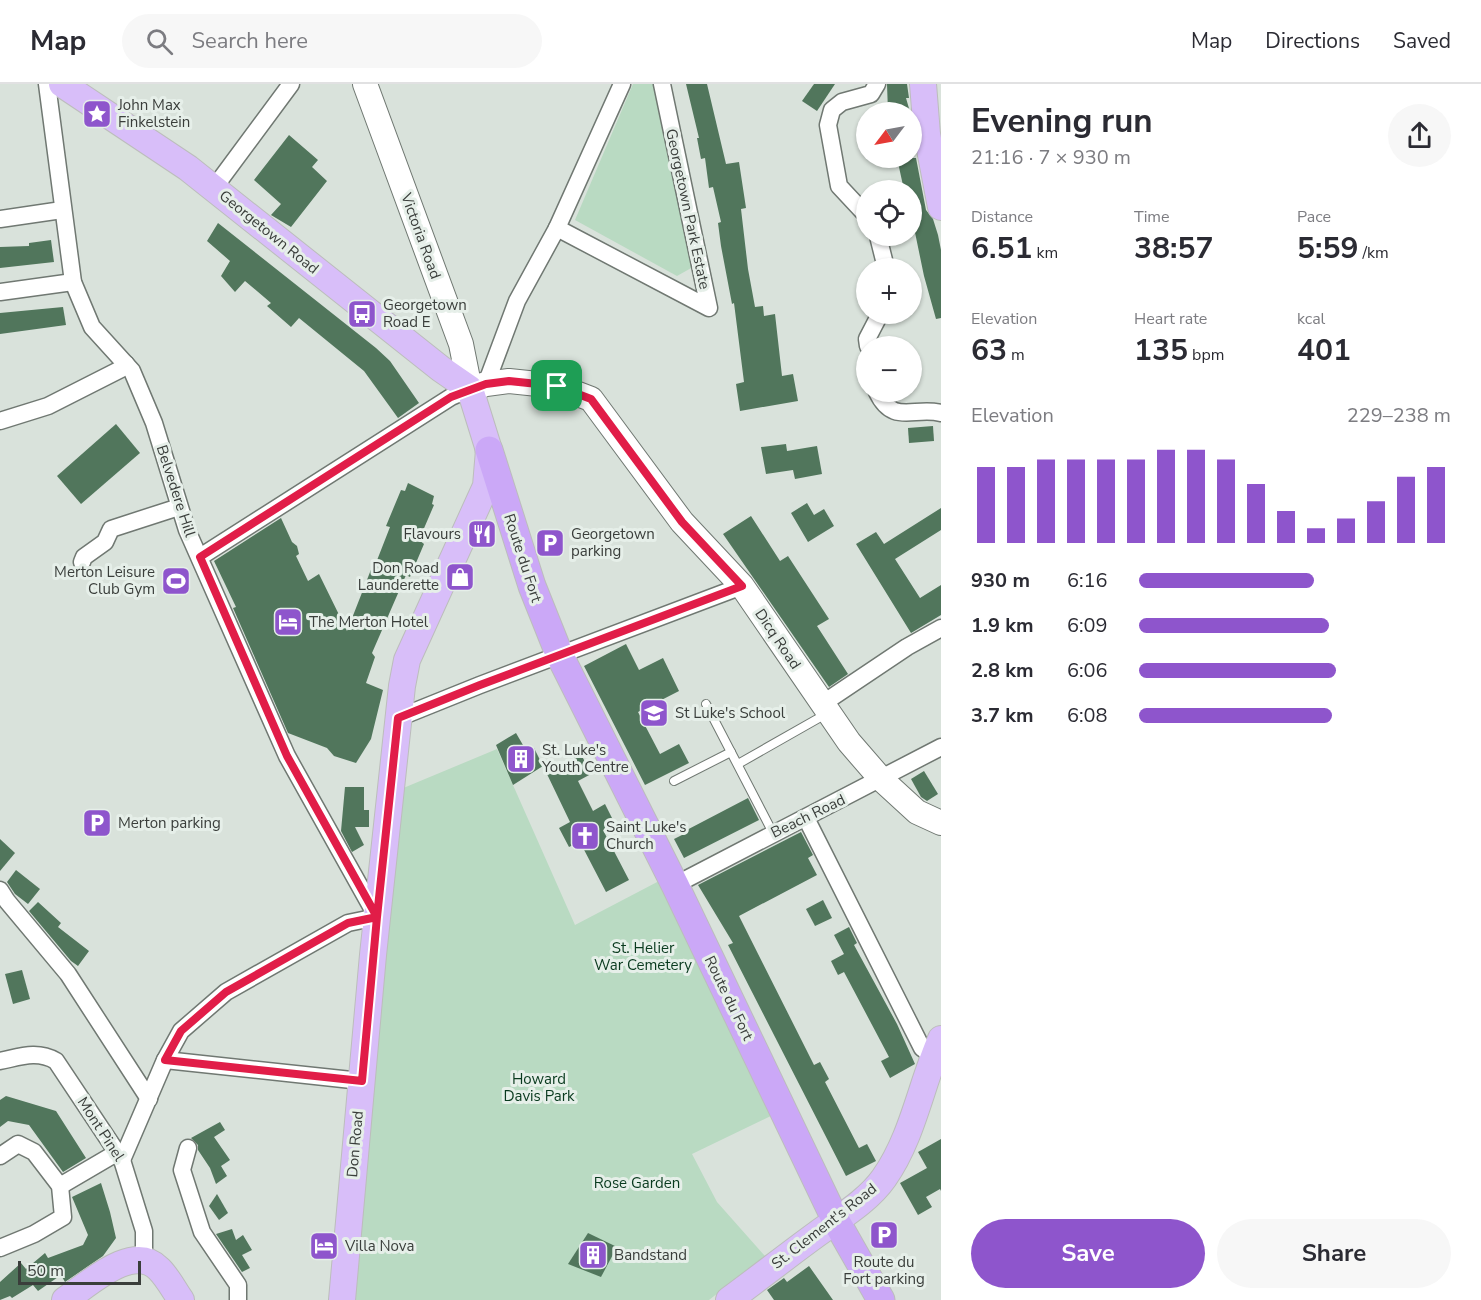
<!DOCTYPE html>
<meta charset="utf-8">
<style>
:root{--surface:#fff;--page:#f7f7f7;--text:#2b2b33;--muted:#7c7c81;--line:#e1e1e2;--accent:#8e55cc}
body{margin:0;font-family:"Nunito Sans",sans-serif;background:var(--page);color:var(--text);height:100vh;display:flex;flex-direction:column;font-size:22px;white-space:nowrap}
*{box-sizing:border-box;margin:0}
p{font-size:20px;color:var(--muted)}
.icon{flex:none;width:33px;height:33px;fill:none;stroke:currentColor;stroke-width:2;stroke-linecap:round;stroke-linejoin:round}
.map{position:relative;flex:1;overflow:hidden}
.sheet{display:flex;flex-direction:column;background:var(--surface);width:540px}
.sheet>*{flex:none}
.needle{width:39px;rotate:238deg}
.controls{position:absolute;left:856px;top:18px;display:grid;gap:12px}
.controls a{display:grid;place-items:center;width:66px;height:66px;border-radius:50%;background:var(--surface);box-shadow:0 2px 4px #0004;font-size:30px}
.scale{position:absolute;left:18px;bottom:15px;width:123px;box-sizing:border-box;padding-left:6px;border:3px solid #3a3e3b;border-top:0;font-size:16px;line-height:21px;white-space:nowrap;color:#3a3e3b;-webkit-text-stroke:4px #e6efe9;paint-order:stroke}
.pin{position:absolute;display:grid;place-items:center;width:51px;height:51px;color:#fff;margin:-26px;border-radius:12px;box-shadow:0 3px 9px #0006}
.round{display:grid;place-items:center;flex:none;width:63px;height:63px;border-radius:32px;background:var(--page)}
.summary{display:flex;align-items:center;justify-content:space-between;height:102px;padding:0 30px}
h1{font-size:33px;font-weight:700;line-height:45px}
.stats{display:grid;grid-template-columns:repeat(3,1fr);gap:9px;height:102px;padding:6px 30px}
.stats div{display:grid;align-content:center}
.stats b{font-size:30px;font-weight:700}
.stats small{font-size:16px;font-weight:400}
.stats p{font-size:16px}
.chart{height:168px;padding:12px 30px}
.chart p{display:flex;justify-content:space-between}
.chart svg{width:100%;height:108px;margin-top:6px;stroke:var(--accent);stroke-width:6}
.button{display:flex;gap:12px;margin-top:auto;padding:12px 30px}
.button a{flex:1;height:69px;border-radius:36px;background:var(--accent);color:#fff;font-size:24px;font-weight:700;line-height:69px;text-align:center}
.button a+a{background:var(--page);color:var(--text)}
ul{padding:0 30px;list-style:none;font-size:20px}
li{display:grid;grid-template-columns:96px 72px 1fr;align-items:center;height:45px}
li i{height:15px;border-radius:8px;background:var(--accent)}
header{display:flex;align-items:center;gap:36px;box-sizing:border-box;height:84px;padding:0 30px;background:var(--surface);border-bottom:2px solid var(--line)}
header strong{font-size:28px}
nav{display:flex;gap:33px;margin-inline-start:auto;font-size:21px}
.search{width:420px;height:54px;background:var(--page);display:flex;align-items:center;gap:15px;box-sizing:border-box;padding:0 21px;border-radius:33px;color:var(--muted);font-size:22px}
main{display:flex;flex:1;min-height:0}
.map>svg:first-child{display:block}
</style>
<header>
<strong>Map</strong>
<div class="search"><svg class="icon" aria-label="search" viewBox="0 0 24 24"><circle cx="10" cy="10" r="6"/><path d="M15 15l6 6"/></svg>Search here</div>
<nav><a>Map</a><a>Directions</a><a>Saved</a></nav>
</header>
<main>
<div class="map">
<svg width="941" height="1216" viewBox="0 0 941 1216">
<rect width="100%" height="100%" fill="#d9e2db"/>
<g fill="#b9dac2">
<path d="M633,0H656L693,183L677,192L575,136Z"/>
<path d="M497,665L575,841L661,796L773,1031L692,1070L717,1118L765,1172L709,1216H351L401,705Z"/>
</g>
<g fill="#51765c">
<path d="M686,0H707L726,80L739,78L746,124L741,125L748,185L755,223L763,222L764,232L775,230L782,292L793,290L798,317L740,327L736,300L744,298L734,219L732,220L721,162L718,139L721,138L713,103L709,104L705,74L701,75L697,54H699Z"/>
<path d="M814,0H835L817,27L802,17Z"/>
<path d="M887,0H907L909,14H906L910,28H888Z"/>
<path d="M289,51L318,76L312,83L327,97L291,143L271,131L281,120L254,96Z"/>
<path d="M897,74H916L926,126L933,135L938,151L941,166V234L936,235L924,192L912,134V106H904Z"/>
<path d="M218,139L376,264L390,277L419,319L398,334L364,287L299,234L291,243L267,222L271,219L245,197L235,208L221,192L230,177L207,157Z"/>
<path d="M51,156L54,178L0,184V163L29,162V159Z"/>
<path d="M63,223L66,241L0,250V229Z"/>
<path d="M116,340L140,369L81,420L57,392Z"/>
<path d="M933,342L934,357L909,359L908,344Z"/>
<path d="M786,360L787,367L817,362L822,390L795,395L793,386L766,390L761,363Z"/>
<path d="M408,399L434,412L432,420L434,421L419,456L424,460L410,493L406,491L372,569L375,573L366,599L383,606L371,655L356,679L334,672L327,664L288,649L233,524L236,523L214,477L281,434L292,458L297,462L299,470L296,472L308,497L319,490L347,547L372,483L374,484L390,443L386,442L401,406L405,407Z"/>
<path d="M807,419L814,431L824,425L834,442L808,458L791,429Z"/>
<path d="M941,424V446L895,475L920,514L941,501V531L911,549L856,460L876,448L884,460Z"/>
<path d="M751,432L780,477L788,472L829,535L817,542L848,590L829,603L723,450Z"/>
<path d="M626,560L639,586L663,574L679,607L638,628L660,670L679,660L689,679L645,701L584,582Z"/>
<path d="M516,649L527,668L534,664L543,682L513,701L496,661Z"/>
<path d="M581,670L591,690L578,697L593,727L605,720L615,740L603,746L629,796L606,808L580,758L569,763L559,744L570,738L546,688Z"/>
<path d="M924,687L938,710L927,717L921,713L911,695Z"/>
<path d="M345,703H364V726H369V743H355L364,761L352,768L341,747Z"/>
<path d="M748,714L759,736L684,774L674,755L682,751L681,749Z"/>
<path d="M801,748L813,771L808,774L817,791L739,832L814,981L820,978L829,995L825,998L859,1064L867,1060L876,1077L846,1092L728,861L733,859L698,801Z"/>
<path d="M0,755L15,769L0,787Z"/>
<path d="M16,786L40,805L28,820L15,810L7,798Z"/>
<path d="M823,816L832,834L815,842L806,825Z"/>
<path d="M38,818L61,839L58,843L89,867L78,882L71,877L29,827Z"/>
<path d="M849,843L857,859L854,861L897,940L915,980L890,994L881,977L889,973L844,888L838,891L831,877L844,870L834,851Z"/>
<path d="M22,886L30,915L13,920L5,890Z"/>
<path d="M6,1012L56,1027L86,1074L63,1088L29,1041L8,1037L0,1043V1016Z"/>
<path d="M220,1038L225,1046L214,1053L230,1076L221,1082L227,1092L216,1100L210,1084L198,1066V1061L191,1054Z"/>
<path d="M941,1055V1107L940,1105L926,1113L932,1123L918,1131L900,1099L927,1084L918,1068Z"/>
<path d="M101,1099L110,1128L116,1154L103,1172L65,1198L61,1191L38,1207L33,1201L12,1214L10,1212L0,1216V1198L21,1179L26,1185L45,1169L48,1174L83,1161L88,1151L72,1113Z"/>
<path d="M217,1110L228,1129L219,1136L209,1122Z"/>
<path d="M232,1145L236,1156L243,1151L252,1166L242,1171L250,1184L242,1188L216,1150Z"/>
<path d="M588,1149L617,1163L601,1193L568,1180Z"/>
<path d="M809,1182L833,1216H774L767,1206L784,1194L787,1198Z"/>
</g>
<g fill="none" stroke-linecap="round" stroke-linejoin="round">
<g stroke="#707872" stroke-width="10">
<g id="service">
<path d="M706,620L773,749"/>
<path d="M738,680L826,630"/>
<path d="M674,697L731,668"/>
</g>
</g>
<g stroke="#707872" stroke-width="19">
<g id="minor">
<path d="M47,0L73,198L92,243L132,287L154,339L187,446L287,672L377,833L348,839L226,908L181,947L165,976L122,1076"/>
<path d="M214,104L291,0"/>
<path d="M867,132L839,102L828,41L832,26L842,18L871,10L877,0"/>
<path d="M0,135L62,126"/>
<path d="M557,144L709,224L662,0"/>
<path d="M878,152L886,184"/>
<path d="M0,208L73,198"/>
<path d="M868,262L867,255L880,230"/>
<path d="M486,300L517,217L557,144L622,0"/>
<path d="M877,308C893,342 914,322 941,329"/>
<path d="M0,337L48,322L121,285L126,280"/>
<path d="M200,473L451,313L470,305"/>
<path d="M82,478L84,473L105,458L111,445L179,423"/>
<path d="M822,620L907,563L941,544"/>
<path d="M398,634L480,601L742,502"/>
<path d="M806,734L922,964L940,977"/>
<path d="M675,801L941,663"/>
<path d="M0,806L7,817L68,890L149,1015"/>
<path d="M165,976L361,997"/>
<path d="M0,977C20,973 37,966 56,977L122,1076L144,1147V1175"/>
<path d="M188,1064L182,1086L202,1148L238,1201V1216"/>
<path d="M0,1072L18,1060L34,1068L60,1102L63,1133L34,1150L0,1164"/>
<path d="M60,1102L118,1068"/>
</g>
</g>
<g stroke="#707872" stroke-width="26">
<path id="secondary" d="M365,0L461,260L470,305L486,300L509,297L557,302L591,315L682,438L742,502L849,658L881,695L917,728L941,739"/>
</g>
<g stroke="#bcbdbc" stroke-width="28">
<g id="primary">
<path d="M62,0L188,84L441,285L470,305L489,366L486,402L407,576L402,602L373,871L342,1216"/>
<path d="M923,0L927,50L941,123"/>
<path d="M65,1216C89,1200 133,1158 159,1185C168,1194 174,1206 181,1216"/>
<path d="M729,1216C759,1194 788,1171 817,1150C839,1134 868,1117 884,1094C913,1053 921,1000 941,955"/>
</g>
</g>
<g stroke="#bcbdbc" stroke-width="29">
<path id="trunk" d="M489,366L532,502L560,572L675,801L836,1137L881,1216"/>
</g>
<use href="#service" stroke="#fff" stroke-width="8"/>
<use href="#minor" stroke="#fff" stroke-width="16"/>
<use href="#secondary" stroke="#fff" stroke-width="24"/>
<use href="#primary" stroke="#d8bef9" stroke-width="26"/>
<use href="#trunk" stroke="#cba8f7" stroke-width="27"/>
</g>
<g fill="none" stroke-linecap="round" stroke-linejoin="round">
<g stroke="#fff" stroke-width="12">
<path id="route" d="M557,302L509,297L486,300L451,313L200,473L287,672L377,833L362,997L165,976L181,947L226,908L348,839L377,833L398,634L480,601L742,502L682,438L591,315L557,302"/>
</g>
<use href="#route" stroke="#e11d48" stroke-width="8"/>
</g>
<defs>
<g id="sight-square" transform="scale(1.5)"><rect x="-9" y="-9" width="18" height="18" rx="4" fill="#8e55cc" stroke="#e6efe9"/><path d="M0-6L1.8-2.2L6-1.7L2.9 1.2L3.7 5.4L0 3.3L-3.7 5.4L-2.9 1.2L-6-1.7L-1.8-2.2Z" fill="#fff"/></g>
<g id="bus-square" transform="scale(1.5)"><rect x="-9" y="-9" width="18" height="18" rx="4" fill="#8e55cc" stroke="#e6efe9"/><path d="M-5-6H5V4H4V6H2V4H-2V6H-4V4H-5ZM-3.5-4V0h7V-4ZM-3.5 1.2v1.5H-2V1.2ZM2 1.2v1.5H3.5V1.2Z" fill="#fff"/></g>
<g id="restaurant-square" transform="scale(1.5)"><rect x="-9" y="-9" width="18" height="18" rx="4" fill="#8e55cc" stroke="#e6efe9"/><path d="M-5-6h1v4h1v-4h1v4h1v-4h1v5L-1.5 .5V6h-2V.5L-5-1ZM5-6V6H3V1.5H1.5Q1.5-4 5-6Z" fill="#fff"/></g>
<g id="parking-square" transform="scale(1.5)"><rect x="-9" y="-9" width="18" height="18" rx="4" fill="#8e55cc" stroke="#e6efe9"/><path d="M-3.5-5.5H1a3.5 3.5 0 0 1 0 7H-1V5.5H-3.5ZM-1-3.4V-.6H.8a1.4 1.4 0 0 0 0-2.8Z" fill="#fff"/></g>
<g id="shop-square" transform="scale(1.5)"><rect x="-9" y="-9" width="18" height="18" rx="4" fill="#8e55cc" stroke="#e6efe9"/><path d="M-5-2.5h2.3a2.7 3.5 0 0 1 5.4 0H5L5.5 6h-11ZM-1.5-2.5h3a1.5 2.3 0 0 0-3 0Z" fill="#fff"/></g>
<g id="stadium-square" transform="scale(1.5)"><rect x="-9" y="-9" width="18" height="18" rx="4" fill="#8e55cc" stroke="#e6efe9"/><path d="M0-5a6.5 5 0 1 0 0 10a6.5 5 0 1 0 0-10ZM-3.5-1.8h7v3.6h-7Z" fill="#fff"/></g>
<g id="hotel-square" transform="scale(1.5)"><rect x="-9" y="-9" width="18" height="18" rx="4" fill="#8e55cc" stroke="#e6efe9"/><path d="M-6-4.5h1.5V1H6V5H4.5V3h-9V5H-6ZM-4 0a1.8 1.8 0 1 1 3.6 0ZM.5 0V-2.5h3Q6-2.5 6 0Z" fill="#fff"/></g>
<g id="school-square" transform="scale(1.5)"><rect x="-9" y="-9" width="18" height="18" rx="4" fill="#8e55cc" stroke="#e6efe9"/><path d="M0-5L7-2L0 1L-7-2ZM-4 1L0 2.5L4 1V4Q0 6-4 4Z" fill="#fff"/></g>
<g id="building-square" transform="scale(1.5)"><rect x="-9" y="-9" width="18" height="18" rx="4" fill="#8e55cc" stroke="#e6efe9"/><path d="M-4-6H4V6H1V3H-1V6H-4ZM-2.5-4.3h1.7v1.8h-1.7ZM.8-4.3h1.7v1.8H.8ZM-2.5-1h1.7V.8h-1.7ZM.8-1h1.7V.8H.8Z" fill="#fff"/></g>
<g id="church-square" transform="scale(1.5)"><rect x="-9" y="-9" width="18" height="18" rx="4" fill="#8e55cc" stroke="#e6efe9"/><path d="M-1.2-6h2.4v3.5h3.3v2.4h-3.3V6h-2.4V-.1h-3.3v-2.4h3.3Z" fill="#fff"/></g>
</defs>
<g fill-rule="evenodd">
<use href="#sight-square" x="97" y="30"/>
<use href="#bus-square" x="362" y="230"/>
<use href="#restaurant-square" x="482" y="450"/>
<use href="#parking-square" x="550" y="459"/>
<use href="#shop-square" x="460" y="493"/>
<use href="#stadium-square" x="176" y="497"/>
<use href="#hotel-square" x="288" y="538"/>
<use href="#school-square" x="654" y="629"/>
<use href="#building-square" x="521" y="675"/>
<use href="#parking-square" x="97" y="739"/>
<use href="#church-square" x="585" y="752"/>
<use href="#parking-square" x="884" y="1151"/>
<use href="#hotel-square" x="324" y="1162"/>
<use href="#building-square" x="593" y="1171"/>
</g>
<g text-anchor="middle" stroke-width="6" stroke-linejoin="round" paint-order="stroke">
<g font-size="15" fill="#3a3e3b" stroke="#e6efe9" text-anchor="start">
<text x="118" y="26">John Max<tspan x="118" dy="17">Finkelstein</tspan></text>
<text x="383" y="226">Georgetown<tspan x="383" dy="17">Road E</tspan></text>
<text x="461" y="455" text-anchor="end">Flavours</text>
<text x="571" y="455">Georgetown<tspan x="571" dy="17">parking</tspan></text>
<text x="439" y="489" text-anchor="end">Don Road<tspan x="439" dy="17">Launderette</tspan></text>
<text x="155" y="493" text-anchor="end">Merton Leisure<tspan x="155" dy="17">Club Gym</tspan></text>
<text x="309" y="543">The Merton Hotel</text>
<text x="675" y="634">St Luke's School</text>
<text x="542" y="671">St. Luke's<tspan x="542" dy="17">Youth Centre</tspan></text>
<text x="118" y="744">Merton parking</text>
<text x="606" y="748">Saint Luke's<tspan x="606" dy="17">Church</tspan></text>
<text x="345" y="1167">Villa Nova</text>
<text x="614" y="1176">Bandstand</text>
<text x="884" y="1183" text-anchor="middle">Route du<tspan x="884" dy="17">Fort parking</tspan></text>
</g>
<g font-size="15" fill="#3a3e3b" stroke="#e6efe9">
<text transform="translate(688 125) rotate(78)" y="5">Georgetown Park Estate</text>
<text transform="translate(269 148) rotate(39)" y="5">Georgetown Road</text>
<text transform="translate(421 152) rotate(70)" y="5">Victoria Road</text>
<text transform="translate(176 407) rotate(72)" y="5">Belvedere Hill</text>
<text transform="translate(523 474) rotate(72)" y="5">Route du Fort</text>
<text transform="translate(778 555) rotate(56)" y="5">Dicq Road</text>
<text transform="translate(808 732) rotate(-26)" y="5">Beach Road</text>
<text transform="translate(729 914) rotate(64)" y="5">Route du Fort</text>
<text transform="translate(101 1045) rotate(57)" y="5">Mont Pinel</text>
<text transform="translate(355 1060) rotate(-85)" y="5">Don Road</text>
<text transform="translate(824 1142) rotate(-38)" y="5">St. Clement's Road</text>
</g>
<g font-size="15" fill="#093a1e" stroke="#e6efe9">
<text x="643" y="869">St. Helier<tspan x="643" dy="17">War Cemetery</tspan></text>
<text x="539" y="1000">Howard<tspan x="539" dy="17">Davis Park</tspan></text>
<text x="637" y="1104">Rose Garden</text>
</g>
</g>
</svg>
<div class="controls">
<a><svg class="needle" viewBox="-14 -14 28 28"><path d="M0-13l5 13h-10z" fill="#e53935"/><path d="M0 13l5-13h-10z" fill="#7c7c81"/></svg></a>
<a><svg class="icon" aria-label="locate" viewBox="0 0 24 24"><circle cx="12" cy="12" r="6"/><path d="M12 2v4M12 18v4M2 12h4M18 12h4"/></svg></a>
<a>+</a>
<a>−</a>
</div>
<div class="scale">50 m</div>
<div class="pin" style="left:557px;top:302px;background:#1e9e55"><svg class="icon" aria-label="arrive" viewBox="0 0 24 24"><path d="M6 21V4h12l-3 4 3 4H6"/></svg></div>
</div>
<section class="sheet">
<div class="summary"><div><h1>Evening run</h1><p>21:16 · 7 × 930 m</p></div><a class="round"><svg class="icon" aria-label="share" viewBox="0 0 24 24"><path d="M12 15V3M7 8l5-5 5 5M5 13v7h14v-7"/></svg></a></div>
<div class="stats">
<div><p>Distance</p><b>6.51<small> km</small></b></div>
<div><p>Time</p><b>38:57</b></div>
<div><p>Pace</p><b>5:59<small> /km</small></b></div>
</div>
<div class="stats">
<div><p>Elevation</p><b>63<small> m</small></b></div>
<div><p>Heart rate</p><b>135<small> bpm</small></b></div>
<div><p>kcal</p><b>401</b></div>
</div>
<div class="chart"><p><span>Elevation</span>229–238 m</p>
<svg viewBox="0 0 160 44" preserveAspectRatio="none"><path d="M5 44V13M15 44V13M25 44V10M35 44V10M45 44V10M55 44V10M65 44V6M75 44V6M85 44V10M95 44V20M105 44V31M115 44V38M125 44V34M135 44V27M145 44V17M155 44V13"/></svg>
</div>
<ul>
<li><b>930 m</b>6:16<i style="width:56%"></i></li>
<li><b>1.9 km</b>6:09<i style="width:61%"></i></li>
<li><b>2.8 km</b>6:06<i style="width:63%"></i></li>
<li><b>3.7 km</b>6:08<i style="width:62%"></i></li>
</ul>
<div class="button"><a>Save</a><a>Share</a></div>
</section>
</main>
